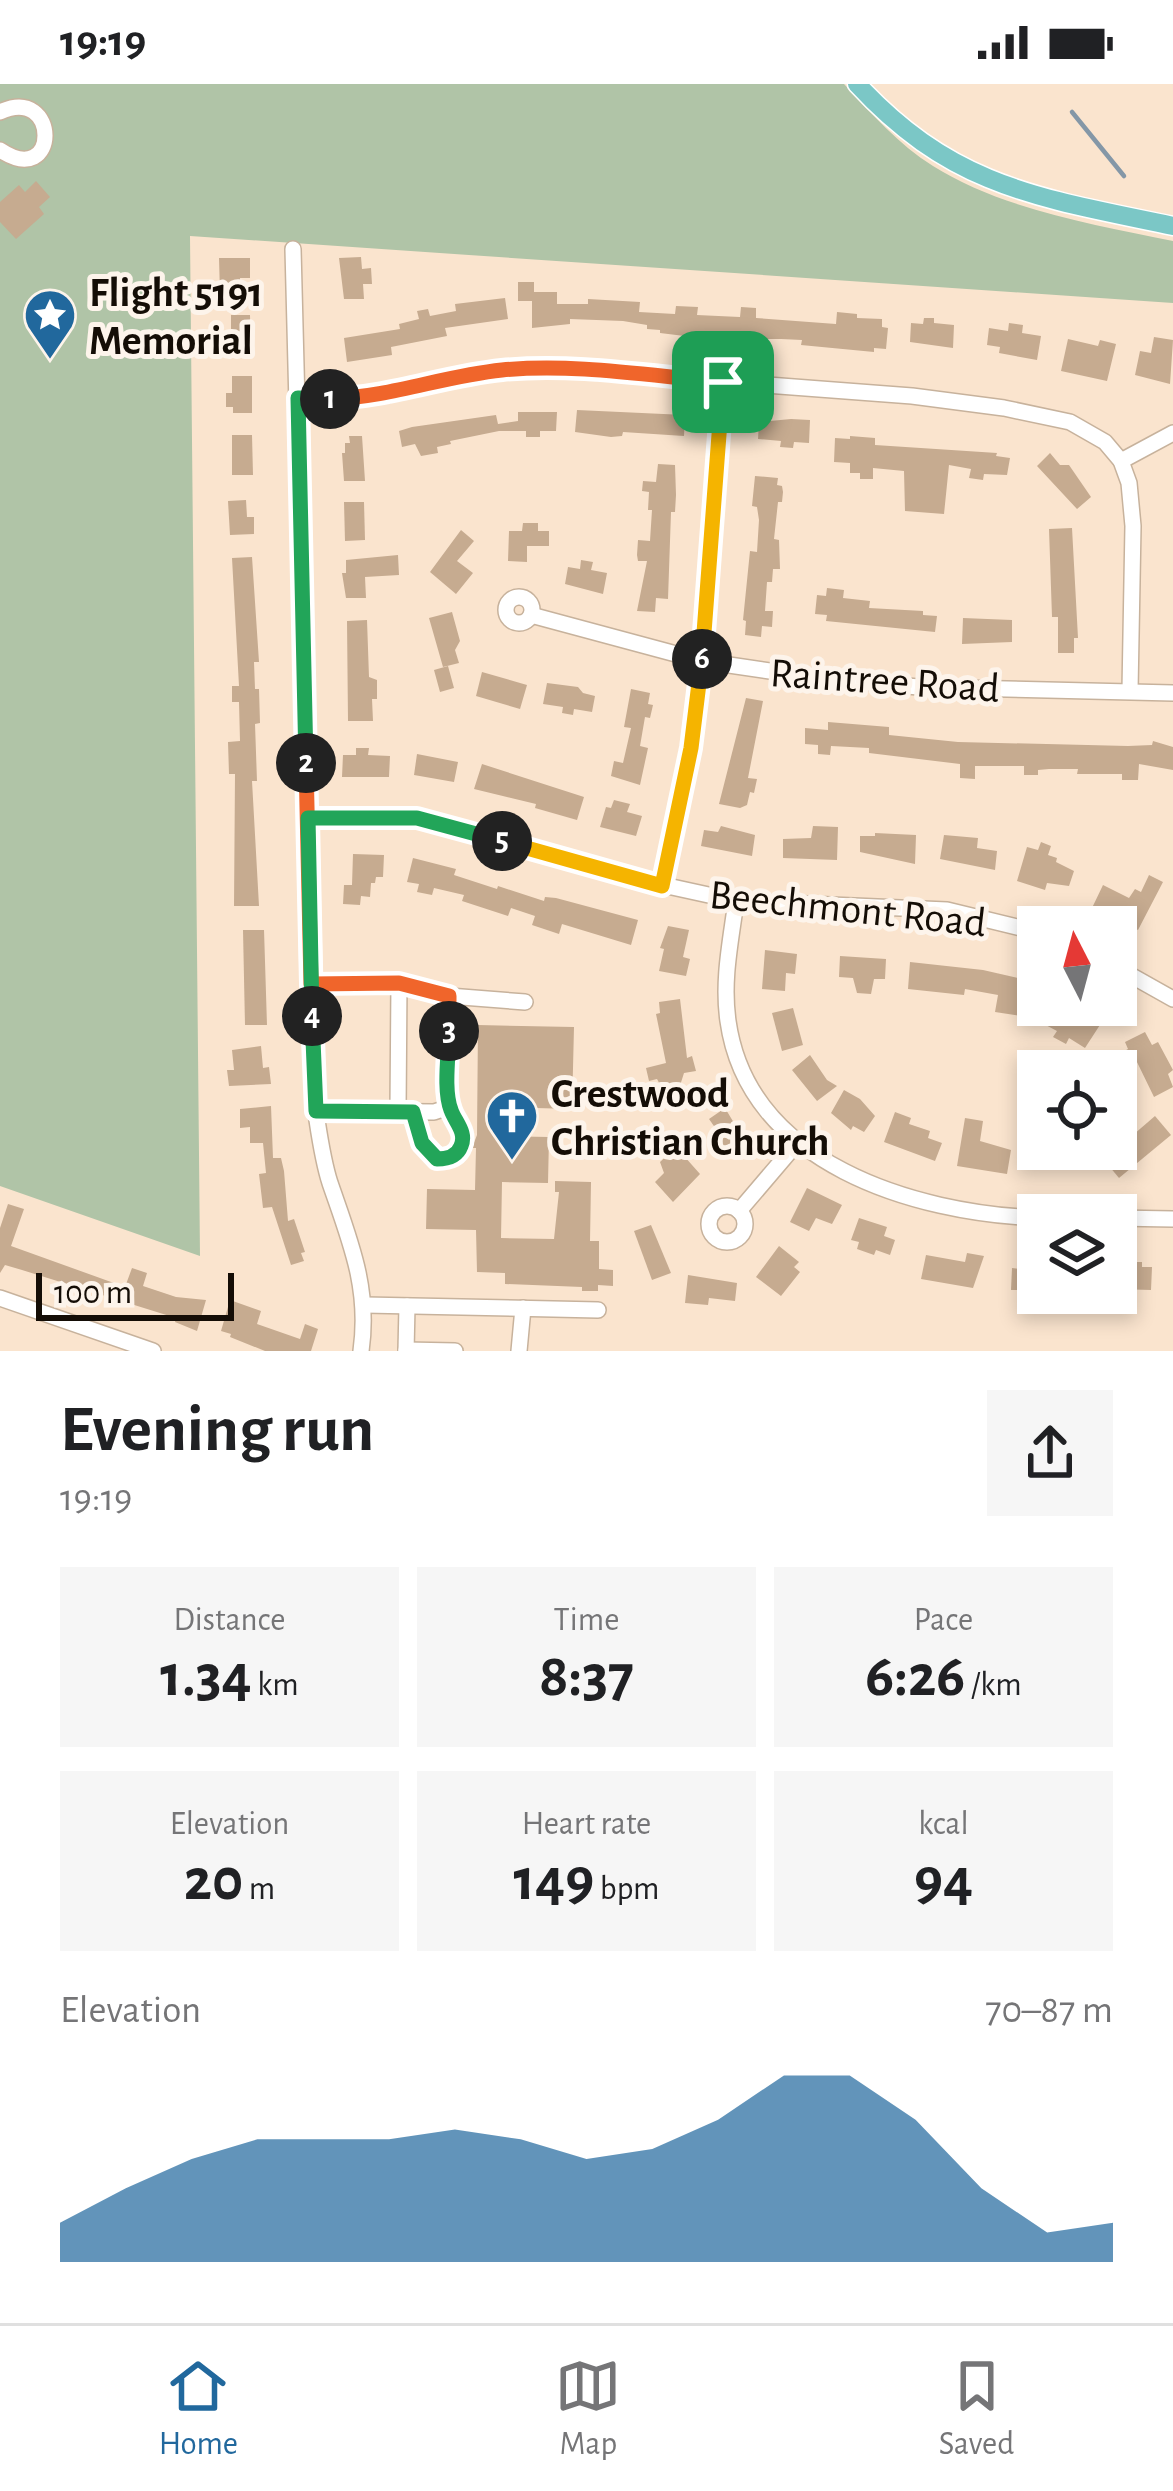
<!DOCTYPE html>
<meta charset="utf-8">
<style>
:root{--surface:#fff;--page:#f6f6f6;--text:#202124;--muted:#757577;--line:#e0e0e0;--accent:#21689d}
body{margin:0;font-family:"Alegreya Sans",sans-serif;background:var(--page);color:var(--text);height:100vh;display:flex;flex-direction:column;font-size:45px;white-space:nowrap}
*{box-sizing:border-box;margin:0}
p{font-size:39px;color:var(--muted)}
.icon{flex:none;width:66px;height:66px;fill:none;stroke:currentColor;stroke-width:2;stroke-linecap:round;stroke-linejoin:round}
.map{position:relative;height:1267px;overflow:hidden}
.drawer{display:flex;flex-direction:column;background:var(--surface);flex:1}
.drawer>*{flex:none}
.needle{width:78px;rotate:354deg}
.controls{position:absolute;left:1017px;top:822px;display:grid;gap:24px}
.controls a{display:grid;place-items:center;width:120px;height:120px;border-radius:0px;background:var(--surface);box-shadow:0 6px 18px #0003;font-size:60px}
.scale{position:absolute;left:36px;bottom:30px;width:198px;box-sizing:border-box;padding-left:12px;border:6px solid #140d06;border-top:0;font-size:33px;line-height:42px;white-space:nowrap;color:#140d06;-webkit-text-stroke:9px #fdf4eb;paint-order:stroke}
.pin{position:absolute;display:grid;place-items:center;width:102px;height:102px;color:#fff;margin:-51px;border-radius:24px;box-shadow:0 6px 18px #0006}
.km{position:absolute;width:60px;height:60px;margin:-30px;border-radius:50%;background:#222;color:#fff;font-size:33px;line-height:60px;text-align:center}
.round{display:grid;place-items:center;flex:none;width:126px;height:126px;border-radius:0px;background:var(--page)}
.overview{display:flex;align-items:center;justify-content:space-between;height:204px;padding:0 60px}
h1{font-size:66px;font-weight:600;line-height:90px}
.figures{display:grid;grid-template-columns:repeat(3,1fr);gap:18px;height:204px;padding:12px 60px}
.figures div{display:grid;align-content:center;border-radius:0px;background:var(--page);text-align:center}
.figures b{font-size:60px;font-weight:600}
.figures small{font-size:33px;font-weight:400}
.figures p{font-size:33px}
.chart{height:336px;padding:24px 60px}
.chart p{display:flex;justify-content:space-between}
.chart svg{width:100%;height:216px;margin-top:12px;fill:var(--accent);opacity:.7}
.status{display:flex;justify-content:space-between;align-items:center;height:84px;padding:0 60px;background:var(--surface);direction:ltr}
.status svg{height:33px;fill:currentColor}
.tab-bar{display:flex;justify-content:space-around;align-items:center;height:168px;border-top:3px solid var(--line);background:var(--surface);font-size:33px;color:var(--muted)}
.tab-bar a{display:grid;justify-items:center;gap:6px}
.tab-bar .current{color:var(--accent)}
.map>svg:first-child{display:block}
</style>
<div class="status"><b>19:19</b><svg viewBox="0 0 49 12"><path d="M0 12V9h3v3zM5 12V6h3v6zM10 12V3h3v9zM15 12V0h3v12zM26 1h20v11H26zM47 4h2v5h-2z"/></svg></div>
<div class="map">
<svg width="1173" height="1267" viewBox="0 0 1173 1267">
<rect width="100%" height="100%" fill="#fae4ce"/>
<path fill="#b0c4a7" d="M0,0H844C872,30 898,60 933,82C1001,125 1095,141 1173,157V219L190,152L200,1172L0,1102Z"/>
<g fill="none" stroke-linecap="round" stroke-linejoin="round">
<path stroke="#8497a7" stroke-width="4.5" d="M1072,28L1124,92"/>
</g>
<g fill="#c6ab90">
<path d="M36,97L50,113L39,123L44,130L16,155L0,138V118L19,101L25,108Z"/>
<path d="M361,173L362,185L371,184L372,200H363L364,215H344L339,174Z"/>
<path d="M219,174H250V194H240L241,210H220Z"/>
<path d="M518,198H534V208H557V220H588V215L640,218L639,228L675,230L676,222L698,223L697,231L740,233L741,223L756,224V234L836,240L837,228L857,230V234L882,235V243L888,244L886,265L874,264V268L801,261L802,256L781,255H709L660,249V246L647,245V241L623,237L570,235V240L532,244V217H518Z"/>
<path d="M505,214L508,235L445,244L447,252L391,263L392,271L347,278L344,254L400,245L399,240L419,235L417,227L428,225L430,232L456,227L455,220Z"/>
<path d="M231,231H250L251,270H231Z"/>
<path d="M924,234H934V239L954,241L953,264L910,258L911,239L923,240Z"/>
<path d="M1009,239L1023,241L1022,249L1041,252L1037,276L999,269L1000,263L987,261L989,244L1008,247Z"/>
<path d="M1154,253L1173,256L1170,300L1135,291L1140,267L1151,269Z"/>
<path d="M1068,255L1098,262L1100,256L1116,260L1107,297L1061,287Z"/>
<path d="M232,292H252V329H233V323H226V309H232Z"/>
<path d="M577,326L685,331L684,352L623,348L622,352L611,353L575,348Z"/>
<path d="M518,328H557L556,347H540V353H526V347H499L450,357L451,360L437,363L438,369L421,372L415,360L402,363L399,347L412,343L496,331L498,340L518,337Z"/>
<path d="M791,335L810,336L809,359L794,358L793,364L780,363L781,357L758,355L759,338Z"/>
<path d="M232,351H252L253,391H232Z"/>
<path d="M349,352H362L365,397H344L342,369H345V359H350Z"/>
<path d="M850,352L875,354V361L997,369L996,372L1010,374L1007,391L984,390L983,396L969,394L971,385L949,381L944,430L905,427L904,387L873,384V395H860V389H850V379L834,378L835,354L850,355Z"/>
<path d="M1050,369L1060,381H1069L1091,413L1077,425L1037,382Z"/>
<path d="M658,380L675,381L676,411L675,428H671L668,515L656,514L655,528L637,527L647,477H638L637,471L638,456L650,457L652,426H648L649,408L642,407L643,397L656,398Z"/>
<path d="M755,392L778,394L777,401L782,402L783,408L782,418H778L774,455L779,456L780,485H773L772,498H767L765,527H773L772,543L762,542L761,553L745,551L746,537L743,536L750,467L757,468L759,436L757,423L752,422Z"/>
<path d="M246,416L247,433H254V450L230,451L228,417Z"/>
<path d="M344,418H364L365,456L345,457Z"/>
<path d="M523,439H538V447H549V462H527V478L508,477L509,447H522Z"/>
<path d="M1072,444L1078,554H1074V569H1058V533H1052L1049,445Z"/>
<path d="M461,446L474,457L457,477L473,489L456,510L430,488Z"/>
<path d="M398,471L399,491L365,493L366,514H346L342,489H346V476Z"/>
<path d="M252,473L259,578H254L255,605H259L260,639L255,640L257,697H252L259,822H234L235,690H229L228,658L240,657L239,618H232V602H239L232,474Z"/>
<path d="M581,476L593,478L591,486L607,489L603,510L565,500L568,483L580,485Z"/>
<path d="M827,504L844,506L843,514L870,517L869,524L923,527V531L937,532L935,548L826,537L827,531L815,530L817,511L826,512Z"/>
<path d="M452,528L460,557L455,566L459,579L443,583L429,534Z"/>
<path d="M963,534L1012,536V558L962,560Z"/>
<path d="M367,536L369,593L377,596V615H372L373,637H348L347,537Z"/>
<path d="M448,582L454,604L440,608L434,586Z"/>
<path d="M482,588L527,601L520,625L476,612Z"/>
<path d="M547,599L578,603L583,609L595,612L592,628L574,625L573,631L562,629L563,623L543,620Z"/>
<path d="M631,605L650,609L648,620L653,621L650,634L645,633L640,662L648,664L640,701L611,692L614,677L623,679L631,644L624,643Z"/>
<path d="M746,614L763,617L748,694L757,695L754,709L750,708L747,721L740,724L719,720Z"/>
<path d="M828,638L889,643V651L958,658L1128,662L1152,661L1153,657L1173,663V686L1139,680L1138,696H1122V690H1077L1078,685H1049L1038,686V691H1024V682H975V695L960,694V680L869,669V664L831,662L830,671L818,670V661L805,660V644L828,646Z"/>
<path d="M356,664H369L368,671L390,672L389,693H342L343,671H356Z"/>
<path d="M417,670L458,678L454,698L414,691Z"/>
<path d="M482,680L584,713L577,736L535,724L536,720L474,705Z"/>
<path d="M614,716L630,720L627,728L642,732L636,752L600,743L606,723L611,724Z"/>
<path d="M721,742L755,751L752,772L701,762L704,746L718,748Z"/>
<path d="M813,742L838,743L837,776L783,774V755L811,754Z"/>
<path d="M875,749L916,751L915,780L860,768V752H875Z"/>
<path d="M944,751L978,754L977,764L997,767L995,786L940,775Z"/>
<path d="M1041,758L1051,762L1048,771L1057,774L1056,778L1074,787L1069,802L1047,799L1045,806L1017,797L1027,763L1038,766Z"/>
<path d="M353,770L384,771L383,793H376L375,799H371L370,813L361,812L360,821L343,820L344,801H352Z"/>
<path d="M413,774L456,785L454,791L497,805L498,802L544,817L545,813L556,814L638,836L631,861L562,840L559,850L532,841L535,832L511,824L508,832L462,817L464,811L434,804L432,811L417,808L419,800L407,798Z"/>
<path d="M1149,791L1163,798L1138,846L1092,824L1103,801L1129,814L1135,805L1141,808Z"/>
<path d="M668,842L689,846L683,873L690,875L686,892L659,887L664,865L660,864Z"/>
<path d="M243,846H264L267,941H245Z"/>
<path d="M765,866L797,870L795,890L786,889L785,907L762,905Z"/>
<path d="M840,872L886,875L885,895H874L871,910L857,909L853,894L839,893Z"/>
<path d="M910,878L983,886L1035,898L1029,933L995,928L998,911L965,905L964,911L908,905Z"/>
<path d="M680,915L687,974L692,972L696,987L684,989L677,1011L663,1006L657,995L649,997L646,984L666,979L656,930L660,929L659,918Z"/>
<path d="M1050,921H1061L1084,934L1091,921L1109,927L1085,964L1069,954L1066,960L1053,953L1057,947L1040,938Z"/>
<path d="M793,924L803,961L782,967L772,929Z"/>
<path d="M478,941L574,943L572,1025L503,1023L502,1052L549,1053L548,1099L502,1098L501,1154L554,1155L559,1108H555V1097L591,1098L590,1157H599V1185L613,1186V1202L598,1201V1207H582V1203L505,1200V1189L477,1188L476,1146L426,1145L427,1105L475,1106L476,1064H472L477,1051Z"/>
<path d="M1145,948L1152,961L1158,958L1173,986L1168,990L1173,1003L1154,1013L1136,976L1127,981L1121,969L1128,965L1125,958Z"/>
<path d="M261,962L263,984L269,983L271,1000L229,1002L227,986H234L232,966Z"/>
<path d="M810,971L827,996L837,1002L817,1017L792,986Z"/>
<path d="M844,1006L860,1015L875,1032L864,1048L853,1042L851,1046L831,1029Z"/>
<path d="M271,1022L273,1074H281L284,1087L288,1137L294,1135L305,1168L301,1169L304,1177L291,1181L272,1123L263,1124L259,1090L266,1089L263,1059H250V1043L240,1044V1025Z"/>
<path d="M725,1024L746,1059L726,1073L717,1059L723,1055L709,1035Z"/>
<path d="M895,1028L911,1034L909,1040L930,1047L928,1054L942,1059L935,1077L884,1058Z"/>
<path d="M1155,1032L1171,1051L1119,1094L1104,1076Z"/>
<path d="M965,1034L983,1037L980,1057L1011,1066L1007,1090L957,1082Z"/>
<path d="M676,1063L700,1090L673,1118L655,1098L664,1089L660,1078Z"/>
<rect x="1034" y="1065" width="53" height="12"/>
<path d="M807,1104L842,1121L832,1140L816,1134L809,1147L790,1138Z"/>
<path d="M8,1120L24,1125L11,1162L125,1203L132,1184L147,1189L143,1202L176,1213L206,1216L197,1247L175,1238L176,1234L22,1186L5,1181L0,1189V1144Z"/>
<path d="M859,1134L887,1143L884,1152L895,1156L890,1171L876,1166L874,1171L857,1165L859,1158L851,1156Z"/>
<path d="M651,1141L671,1189L652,1196L634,1147Z"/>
<path d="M779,1162L799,1178L794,1183L800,1188L781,1212L756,1193Z"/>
<path d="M967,1169L984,1172L973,1204L921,1195L926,1171L965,1178Z"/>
<path d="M1124,1178H1142V1183H1152L1151,1206L1116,1205V1182H1124Z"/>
<path d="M1012,1184L1038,1187V1206H1011Z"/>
<path d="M688,1191L737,1199L735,1217L709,1214L708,1221L685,1219Z"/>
<path d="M230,1216L261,1227L257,1240L300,1255L305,1240L318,1245L311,1267H265L230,1253L231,1250L221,1247Z"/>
</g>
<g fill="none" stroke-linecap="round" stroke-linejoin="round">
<g stroke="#c7b29c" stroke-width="18">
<g id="minor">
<path d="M0,28C60,0 60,106 0,66"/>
<path d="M293,165L315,1023C319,1048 322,1074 330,1099C350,1157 370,1204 361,1267"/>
<path d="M299,314L386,311L484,289L556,285L912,312L1004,324L1070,338L1105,358L1121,377L1129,399L1133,442L1130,606"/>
<path d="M1121,377L1173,349"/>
<circle cx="519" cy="526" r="13"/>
<path d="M531,531L702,577L804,592L918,603L1173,609"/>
<path d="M308,734H417L608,789L736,817L947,826L1038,848"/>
<path d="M662,802L699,609L723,298"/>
<path d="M736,817C731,856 722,896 728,937C748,1080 914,1129 1038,1134"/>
<path d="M1116,883L1173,915"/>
<path d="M312,900L399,899L449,912V1023L434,1028L316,1027"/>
<path d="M449,912L525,918"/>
<path d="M398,1027L399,899"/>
<path d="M413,1028C416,1039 418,1055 425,1065C438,1085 465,1072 462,1049C460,1039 454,1032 449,1023"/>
<circle cx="727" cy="1140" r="18"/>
<path d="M739,1127L797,1059"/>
<path d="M1116,1134L1173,1135"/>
<path d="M0,1214L153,1267"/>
<path d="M365,1221L598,1226"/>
<path d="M406,1266L455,1267"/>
<path d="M406,1267L407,1222"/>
<path d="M519,1267L523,1224"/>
</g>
</g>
<g stroke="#fff" stroke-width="21">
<path id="major" d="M857,0C953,104 1041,114 1173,142"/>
</g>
<use href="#minor" stroke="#fff" stroke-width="15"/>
<use href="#major" stroke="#7bc7c6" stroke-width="18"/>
</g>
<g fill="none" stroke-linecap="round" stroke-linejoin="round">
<g stroke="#fff" stroke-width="24">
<path id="split-1" d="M330,315C391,313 443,292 502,286C575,279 651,292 723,298"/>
</g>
<g stroke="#fff" stroke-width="24">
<path id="split-2" d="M306,679L298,314L330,315"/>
</g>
<g stroke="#fff" stroke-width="24">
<path id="split-3" d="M306,679L311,900L399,899L449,912V947"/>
</g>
<g stroke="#fff" stroke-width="24">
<path id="split-4" d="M312,932L316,1027L413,1028L422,1059L437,1075C447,1075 457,1073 461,1062C467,1048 455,1038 451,1026C443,1005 449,970 449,947"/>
</g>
<g stroke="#fff" stroke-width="24">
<path id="split-5" d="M312,932L308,734H417L502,757"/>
</g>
<g stroke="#fff" stroke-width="24">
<path id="split-6" d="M502,757L662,802L691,664L702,575"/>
</g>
<g stroke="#fff" stroke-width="24">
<path id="split-7" d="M702,575L723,298"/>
</g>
<use href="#split-1" stroke="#f0652b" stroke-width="15"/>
<use href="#split-2" stroke="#22a559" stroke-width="15"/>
<use href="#split-3" stroke="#f0652b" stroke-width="15"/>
<use href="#split-4" stroke="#22a559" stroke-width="15"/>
<use href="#split-5" stroke="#22a559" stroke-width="15"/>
<use href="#split-6" stroke="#f5b400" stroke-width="15"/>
<use href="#split-7" stroke="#f5b400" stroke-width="15"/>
</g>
<defs>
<g id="sight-pin" transform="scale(2.7)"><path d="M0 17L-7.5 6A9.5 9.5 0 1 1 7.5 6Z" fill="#21689d" stroke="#fdf4eb"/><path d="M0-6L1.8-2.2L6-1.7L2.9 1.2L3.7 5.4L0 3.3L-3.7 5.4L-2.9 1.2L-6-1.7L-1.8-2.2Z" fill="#fff"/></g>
<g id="church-pin" transform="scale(2.7)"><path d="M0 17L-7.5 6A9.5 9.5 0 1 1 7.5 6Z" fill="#21689d" stroke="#fdf4eb"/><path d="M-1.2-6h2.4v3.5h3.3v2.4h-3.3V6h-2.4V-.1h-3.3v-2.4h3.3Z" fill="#fff"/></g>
</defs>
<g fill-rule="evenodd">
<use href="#sight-pin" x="50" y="231"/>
<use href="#church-pin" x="512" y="1032"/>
</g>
<g text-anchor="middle" stroke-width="10" stroke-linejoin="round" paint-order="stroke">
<g font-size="42" font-weight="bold" fill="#140d06" stroke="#fdf4eb" text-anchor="start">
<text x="89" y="222">Flight 5191<tspan x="89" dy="48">Memorial</tspan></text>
<text x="551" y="1023">Crestwood<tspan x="551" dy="48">Christian Church</tspan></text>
</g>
<g font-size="42" fill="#140d06" stroke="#fdf4eb">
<text transform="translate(885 595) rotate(4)" y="15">Raintree Road</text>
<text transform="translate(848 823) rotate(6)" y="15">Beechmont Road</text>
</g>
</g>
</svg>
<div class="controls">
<a><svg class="needle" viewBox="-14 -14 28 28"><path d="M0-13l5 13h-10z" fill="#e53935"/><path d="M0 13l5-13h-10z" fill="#757577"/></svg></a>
<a><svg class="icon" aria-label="locate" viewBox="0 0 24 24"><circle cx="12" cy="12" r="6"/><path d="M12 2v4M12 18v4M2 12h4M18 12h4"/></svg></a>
<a><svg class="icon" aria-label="layers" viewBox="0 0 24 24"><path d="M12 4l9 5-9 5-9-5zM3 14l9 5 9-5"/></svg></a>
</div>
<div class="scale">100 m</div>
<div class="pin" style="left:723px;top:298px;background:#1e9e55"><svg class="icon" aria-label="arrive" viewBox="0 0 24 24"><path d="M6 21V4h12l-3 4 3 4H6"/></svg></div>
<b class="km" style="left:330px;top:315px">1</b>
<b class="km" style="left:306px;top:679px">2</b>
<b class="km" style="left:449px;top:947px">3</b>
<b class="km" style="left:312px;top:932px">4</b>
<b class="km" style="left:502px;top:757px">5</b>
<b class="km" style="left:702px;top:575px">6</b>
</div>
<section class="drawer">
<div class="overview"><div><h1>Evening run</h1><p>19:19</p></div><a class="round"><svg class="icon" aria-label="share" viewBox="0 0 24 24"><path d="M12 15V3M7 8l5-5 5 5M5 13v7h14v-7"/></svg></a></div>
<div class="figures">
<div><p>Distance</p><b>1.34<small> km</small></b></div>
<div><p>Time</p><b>8:37</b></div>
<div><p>Pace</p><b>6:26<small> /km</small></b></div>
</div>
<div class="figures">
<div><p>Elevation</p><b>20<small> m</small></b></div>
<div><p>Heart rate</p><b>149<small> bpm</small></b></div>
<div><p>kcal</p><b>94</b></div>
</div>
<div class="chart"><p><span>Elevation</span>70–87 m</p>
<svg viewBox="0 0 160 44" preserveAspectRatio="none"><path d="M0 44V36L10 29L20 23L30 19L40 19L50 19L60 17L70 19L80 23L90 21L100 15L110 6L120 6L130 15L140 29L150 38L160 36V44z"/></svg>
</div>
</section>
<nav class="tab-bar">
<a class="current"><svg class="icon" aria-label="home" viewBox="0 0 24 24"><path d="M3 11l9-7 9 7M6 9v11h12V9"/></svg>Home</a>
<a><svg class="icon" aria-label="map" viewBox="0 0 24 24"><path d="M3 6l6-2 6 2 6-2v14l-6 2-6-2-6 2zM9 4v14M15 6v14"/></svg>Map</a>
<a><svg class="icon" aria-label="saved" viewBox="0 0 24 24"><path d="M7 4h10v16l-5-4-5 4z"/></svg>Saved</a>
</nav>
